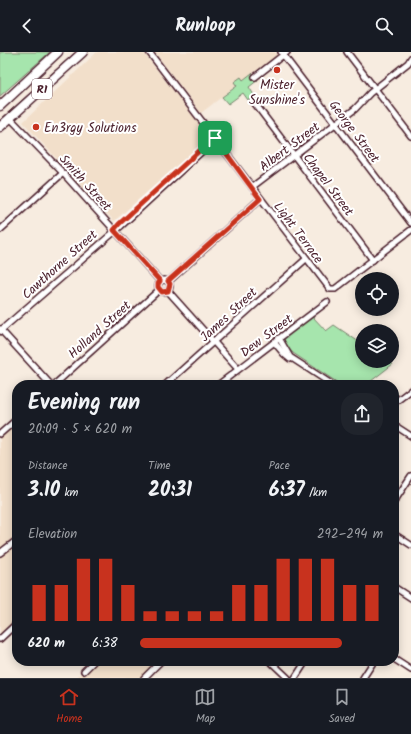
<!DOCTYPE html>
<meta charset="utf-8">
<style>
:root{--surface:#171b24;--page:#20242c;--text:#f1f3f6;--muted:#9ea1a6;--line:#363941;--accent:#c8321e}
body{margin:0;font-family:Kalam,sans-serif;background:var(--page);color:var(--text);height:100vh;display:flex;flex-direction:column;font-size:15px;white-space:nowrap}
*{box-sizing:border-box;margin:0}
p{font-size:13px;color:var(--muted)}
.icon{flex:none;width:22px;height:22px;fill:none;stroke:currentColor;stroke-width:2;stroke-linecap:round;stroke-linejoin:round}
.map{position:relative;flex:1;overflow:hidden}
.details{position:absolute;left:12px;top:328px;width:387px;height:286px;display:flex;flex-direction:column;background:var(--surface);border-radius:16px;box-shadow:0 2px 10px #0003}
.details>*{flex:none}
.controls{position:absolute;left:355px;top:220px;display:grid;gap:8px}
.controls a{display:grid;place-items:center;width:44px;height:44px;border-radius:50%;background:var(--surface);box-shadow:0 2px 10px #0003;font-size:20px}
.pin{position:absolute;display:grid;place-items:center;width:34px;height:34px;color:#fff;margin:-17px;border-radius:8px;box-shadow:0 2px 6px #0006}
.round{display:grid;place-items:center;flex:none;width:42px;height:42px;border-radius:16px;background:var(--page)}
.headline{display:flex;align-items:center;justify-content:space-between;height:68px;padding:0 16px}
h1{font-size:22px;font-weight:700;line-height:30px}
.stats{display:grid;grid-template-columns:repeat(3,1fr);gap:6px;height:68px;padding:4px 16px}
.stats div{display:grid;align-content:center}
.stats b{font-size:20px;font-weight:700}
.stats small{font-size:11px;font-weight:400}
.stats p{font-size:11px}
.chart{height:112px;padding:8px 16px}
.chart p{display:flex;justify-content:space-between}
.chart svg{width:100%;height:72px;margin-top:4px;stroke:var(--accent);stroke-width:6}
ul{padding:0 16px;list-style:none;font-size:13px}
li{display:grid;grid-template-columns:64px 48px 1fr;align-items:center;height:30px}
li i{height:10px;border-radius:5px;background:var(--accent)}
header{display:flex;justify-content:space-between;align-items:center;height:52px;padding:0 16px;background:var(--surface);font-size:18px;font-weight:700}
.dock{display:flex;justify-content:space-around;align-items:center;height:56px;border-top:1px solid var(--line);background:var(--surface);font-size:11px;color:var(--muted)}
.dock a{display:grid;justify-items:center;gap:2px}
.dock .current{color:var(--accent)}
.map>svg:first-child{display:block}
</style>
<header><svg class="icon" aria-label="back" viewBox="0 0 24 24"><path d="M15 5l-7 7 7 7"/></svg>Runloop<svg class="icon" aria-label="search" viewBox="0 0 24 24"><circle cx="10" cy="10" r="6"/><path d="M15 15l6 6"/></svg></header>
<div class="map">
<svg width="411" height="626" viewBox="0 0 411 626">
<rect width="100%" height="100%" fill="#f7ece0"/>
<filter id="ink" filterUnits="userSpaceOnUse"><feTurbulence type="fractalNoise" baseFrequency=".025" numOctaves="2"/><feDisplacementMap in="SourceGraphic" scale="8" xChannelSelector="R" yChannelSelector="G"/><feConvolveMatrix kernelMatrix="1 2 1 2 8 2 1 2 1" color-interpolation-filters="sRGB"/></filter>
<g filter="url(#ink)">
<g fill="#f2dfca">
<path d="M97,0H143L209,85L114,169L23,70Z"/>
<path d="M155,0H275L278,3L243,28L234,30L237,33L201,61Z"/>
<path d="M17,368V571L0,587V385Z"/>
<path d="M94,609H161L144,626H76Z"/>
</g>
<g fill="#a6e5ad" stroke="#78826c">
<path d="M0,0H50L0,44Z"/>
<path d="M252,21L258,28L249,35L254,43L248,48L243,41L228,52L222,45L237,34L234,30L241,25L243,28Z"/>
<path d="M313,265L326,279L334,273L362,292V309H388L393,312L366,333H341L293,301L281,288Z"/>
</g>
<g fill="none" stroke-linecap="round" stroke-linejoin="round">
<g stroke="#4a1f2b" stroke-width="8">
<g id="minor">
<path d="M149,0L330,237H335L411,178"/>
<path d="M281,0L411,171"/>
<path d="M347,0L411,84"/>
<path d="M255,25L287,0"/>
<path d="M253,49L373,208"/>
<path d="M10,66L63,121L160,229"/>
<path d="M252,135L355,57L370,41L408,11L411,6"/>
<path d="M0,178L63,121"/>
<circle cx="164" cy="234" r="6"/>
<path d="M169,229L260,147"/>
<path d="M168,239L238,317"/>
<path d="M0,277L51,333"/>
<path d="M0,279L121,174L210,92L215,86"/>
<path d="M279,286L290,305L333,333"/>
<path d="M274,290L284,302L290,307"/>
<path d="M54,333L159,238"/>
<path d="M165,333L306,207"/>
<path d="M218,333L327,250"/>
<path d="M394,351L411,338"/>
<path d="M394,373L411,384"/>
<path d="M0,382L17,367"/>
<path d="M394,450L411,424"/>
<path d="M394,482L411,493"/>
<path d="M0,501L17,488"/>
<path d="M394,535L411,546"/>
<path d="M0,587L17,571"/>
<path d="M394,607L411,618"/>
<path d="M270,609L288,626"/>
<path d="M84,619L94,609"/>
<path d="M144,626L161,609"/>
<path d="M295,626L306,609"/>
<path d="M363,626L374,609"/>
</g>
</g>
<g stroke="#4a1f2b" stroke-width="11">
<g id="highway">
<path d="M0,54L58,0"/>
<path d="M0,75L83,0"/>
</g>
</g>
<use href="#minor" stroke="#fff" stroke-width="5"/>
<use href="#highway" stroke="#fff" stroke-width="8"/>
<path stroke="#4a1f2b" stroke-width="1" d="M0,68L76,0"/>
</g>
</g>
<g fill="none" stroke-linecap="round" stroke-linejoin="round" filter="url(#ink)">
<g stroke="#fff" stroke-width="8">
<path id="route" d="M215,86L260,147L168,229L170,232L168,239L162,240L158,235V232L160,229L114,178L119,172L209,90Z"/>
</g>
<use href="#route" stroke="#c8321e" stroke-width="5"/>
</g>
<g fill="#c8321e" stroke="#fff" stroke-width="1.5">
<circle cx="277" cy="18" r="4"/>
<circle cx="36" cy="75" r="4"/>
</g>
<g text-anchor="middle" stroke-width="4" stroke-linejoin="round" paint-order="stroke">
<rect fill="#fff" stroke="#80626b" stroke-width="1" x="32" y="27" width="20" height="20" rx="3"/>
<g font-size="12" font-weight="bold" fill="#4a1f2b">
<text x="42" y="41">R1</text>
</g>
<g font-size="13" fill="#4a1f2b" stroke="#fff">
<text x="277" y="37">Mister<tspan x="277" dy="15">Sunshine's</tspan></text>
<text x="44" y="80" text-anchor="start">En3rgy Solutions</text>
</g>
<g font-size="13" fill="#4a1f2b" stroke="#fff">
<text transform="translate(355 79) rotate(53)" y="5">George Street</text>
<text transform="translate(289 94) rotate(-37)" y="5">Albert Street</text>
<text transform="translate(86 130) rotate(48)" y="5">Smith Street</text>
<text transform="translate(329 132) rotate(53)" y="5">Chapel Street</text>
<text transform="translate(299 180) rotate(53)" y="5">Light Terrace</text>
<text transform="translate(59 212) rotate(-42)" y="5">Cawthorne Street</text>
<text transform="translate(228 262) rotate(-43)" y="5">James Street</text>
<text transform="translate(99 277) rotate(-42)" y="5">Holland Street</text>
<text transform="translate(266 283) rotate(-37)" y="5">Dew Street</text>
</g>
</g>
</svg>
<div class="controls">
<a><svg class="icon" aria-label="locate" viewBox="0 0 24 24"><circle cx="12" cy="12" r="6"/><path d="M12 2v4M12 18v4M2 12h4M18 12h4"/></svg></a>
<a><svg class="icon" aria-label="layers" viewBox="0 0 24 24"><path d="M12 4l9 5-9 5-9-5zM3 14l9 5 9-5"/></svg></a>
</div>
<div class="pin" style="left:215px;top:86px;background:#1e9e55"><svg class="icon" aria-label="arrive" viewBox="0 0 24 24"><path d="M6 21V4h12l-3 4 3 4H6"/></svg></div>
<section class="details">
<div class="headline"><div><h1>Evening run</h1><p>20:09 · 5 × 620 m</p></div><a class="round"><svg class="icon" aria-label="share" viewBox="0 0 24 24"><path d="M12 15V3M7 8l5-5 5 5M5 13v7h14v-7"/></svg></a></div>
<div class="stats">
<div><p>Distance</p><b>3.10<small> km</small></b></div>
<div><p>Time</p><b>20:31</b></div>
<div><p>Pace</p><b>6:37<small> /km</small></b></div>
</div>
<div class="chart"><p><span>Elevation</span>292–294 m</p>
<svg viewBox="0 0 160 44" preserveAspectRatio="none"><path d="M5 44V22M15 44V22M25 44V6M35 44V6M45 44V22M55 44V38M65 44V38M75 44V38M85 44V38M95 44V22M105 44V22M115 44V6M125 44V6M135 44V6M145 44V22M155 44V22"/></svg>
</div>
<ul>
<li><b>620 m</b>6:38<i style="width:83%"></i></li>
</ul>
</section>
</div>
<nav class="dock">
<a class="current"><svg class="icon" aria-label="home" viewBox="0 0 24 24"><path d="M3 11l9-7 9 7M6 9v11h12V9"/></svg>Home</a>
<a><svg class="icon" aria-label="map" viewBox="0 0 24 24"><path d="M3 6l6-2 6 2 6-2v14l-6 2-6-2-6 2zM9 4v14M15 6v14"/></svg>Map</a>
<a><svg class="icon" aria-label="saved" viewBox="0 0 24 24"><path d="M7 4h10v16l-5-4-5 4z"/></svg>Saved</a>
</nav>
